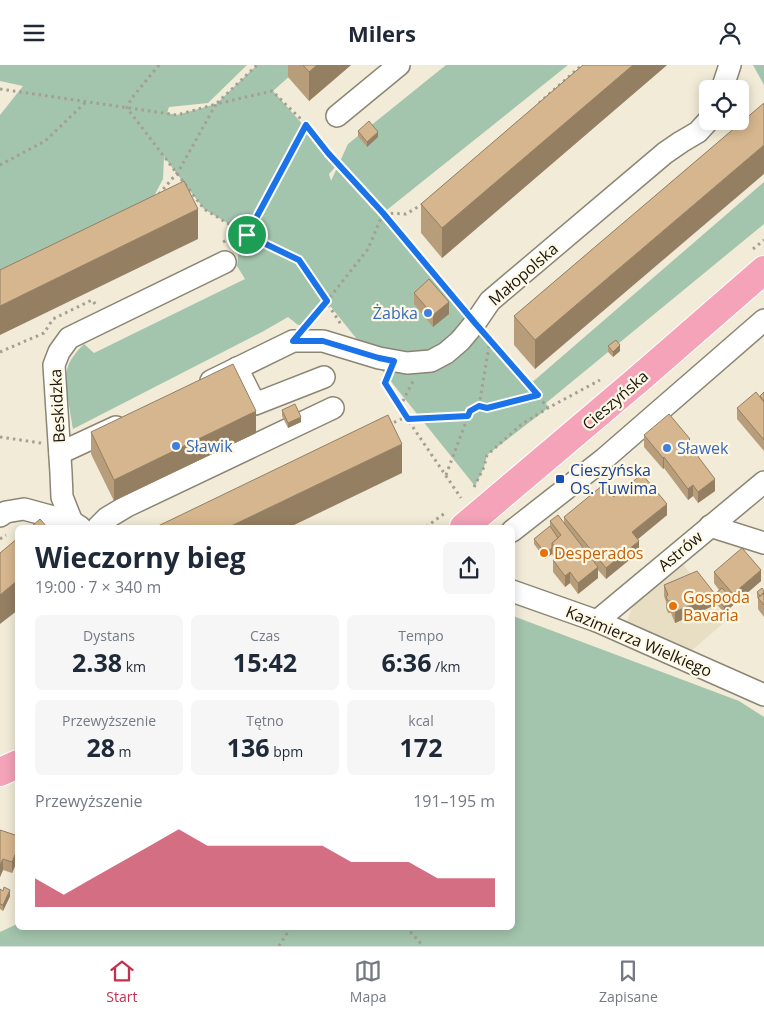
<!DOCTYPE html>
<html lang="pl">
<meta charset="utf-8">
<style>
:root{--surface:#fff;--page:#f6f6f7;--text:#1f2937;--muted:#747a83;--line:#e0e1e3;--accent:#c23250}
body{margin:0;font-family:"Open Sans",sans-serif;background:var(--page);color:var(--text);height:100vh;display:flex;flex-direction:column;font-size:19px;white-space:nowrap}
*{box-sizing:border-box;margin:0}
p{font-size:16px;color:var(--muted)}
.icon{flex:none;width:28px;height:28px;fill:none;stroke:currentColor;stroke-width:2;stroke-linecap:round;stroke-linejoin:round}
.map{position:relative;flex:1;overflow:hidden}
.drawer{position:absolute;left:15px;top:460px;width:500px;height:405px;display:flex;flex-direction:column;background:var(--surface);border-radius:8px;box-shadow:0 2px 12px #0003}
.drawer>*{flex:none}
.fabs{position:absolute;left:699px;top:15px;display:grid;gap:10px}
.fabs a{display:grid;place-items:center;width:50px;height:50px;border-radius:8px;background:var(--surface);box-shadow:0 2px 12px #0003;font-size:25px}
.pin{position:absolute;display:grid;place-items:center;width:42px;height:42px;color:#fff;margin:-21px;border:2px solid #fff;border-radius:50%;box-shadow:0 1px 5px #0007}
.round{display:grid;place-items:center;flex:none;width:52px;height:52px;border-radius:8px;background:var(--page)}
.headline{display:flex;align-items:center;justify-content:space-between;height:85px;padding:0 20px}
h1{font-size:28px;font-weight:700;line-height:38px}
.stats{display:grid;grid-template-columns:repeat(3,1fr);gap:8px;height:85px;padding:5px 20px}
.stats div{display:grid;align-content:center;border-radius:8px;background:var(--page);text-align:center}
.stats b{font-size:25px;font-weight:700}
.stats small{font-size:14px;font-weight:400}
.stats p{font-size:14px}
.chart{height:140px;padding:10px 20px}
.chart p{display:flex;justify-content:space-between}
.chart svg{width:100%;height:90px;margin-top:5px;fill:var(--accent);opacity:.7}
header{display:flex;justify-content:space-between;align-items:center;height:65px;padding:0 20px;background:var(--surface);font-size:22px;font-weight:700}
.tab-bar{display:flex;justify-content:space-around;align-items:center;height:70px;border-top:1px solid var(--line);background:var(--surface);font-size:14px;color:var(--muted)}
.tab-bar a{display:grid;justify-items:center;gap:2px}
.tab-bar .on{color:var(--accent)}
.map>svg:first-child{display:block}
</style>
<header><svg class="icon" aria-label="menu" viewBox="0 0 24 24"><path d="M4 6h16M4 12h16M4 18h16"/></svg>Milers<svg class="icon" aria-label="person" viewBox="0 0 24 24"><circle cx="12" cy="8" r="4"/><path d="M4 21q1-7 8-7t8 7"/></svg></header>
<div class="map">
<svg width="764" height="881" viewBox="0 0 764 881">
<rect width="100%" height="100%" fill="#f1ebd8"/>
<path fill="#e7dec4" d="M682,498L727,555L690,587L625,562L634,537Z"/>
<g fill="#a3c4ad">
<path d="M0,0H247L208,38L169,42L167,48L177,50L216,39L257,0H302L273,26L338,99L329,109L331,116L348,79L446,0H568L383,148L475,258L529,320L764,117V159L546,338L548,343L487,390L484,402L475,421L327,237L303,260H298L288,252L262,267L73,364C71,350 64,318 67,305C69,295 77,286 84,279L94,288L245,214L237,201L239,182L247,170L204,144L164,92L163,114L154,131L0,219V50L23,21L0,16Z"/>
<path d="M753,0H764V20Z"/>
<path d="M513,551L739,636L764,652V881H0V867L17,859L18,862H512Z"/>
</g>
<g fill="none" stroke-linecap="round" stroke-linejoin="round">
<g stroke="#8b8574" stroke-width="24">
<g id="minor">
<path d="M722,24L730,0"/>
<path d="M337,51L399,0"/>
<path d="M237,303L255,339L324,312"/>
<path d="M211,316L293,276H323L379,293L407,298L431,296L446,288L460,276L475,258L490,236L665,88L681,77L698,67L708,56"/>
<path d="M60,388L116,362"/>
<path d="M0,451L6,447L24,444L72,457L80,462"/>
<path d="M72,457L62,432L61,408L54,300L59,287L69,273L225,197"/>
<path d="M710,461L764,478"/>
<path d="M98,462L107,453L127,441L333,343"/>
<path d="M512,466L604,394L764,255"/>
<path d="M512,526L597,556L764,630"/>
<path d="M597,556L764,417"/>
</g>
</g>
<g stroke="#fff" stroke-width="30">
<g id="major">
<path d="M464,462L640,313L764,205"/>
<path d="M0,707L18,699"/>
</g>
</g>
<g stroke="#a49f91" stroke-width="3" stroke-dasharray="2.5 4" stroke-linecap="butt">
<path d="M159,0L131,34L127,43L204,144L247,170"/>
<path d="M0,24L177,50L216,39L257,0"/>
<path d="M539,38L582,0"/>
<path d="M740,53L748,54"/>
<path d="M0,100L45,76L86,37"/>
<path d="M159,129L178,107L216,39L272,26L306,59"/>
<path d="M423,139L406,149L383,148L462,243"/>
<path d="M223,177L243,167"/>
<path d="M753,184L764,175"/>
<path d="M309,257L327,236L368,184L383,148L328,88L306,59L247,170L299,195L342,261"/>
<path d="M488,272L548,343"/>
<path d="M0,287L44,268L53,254L92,235L96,240"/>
<path d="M387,312L385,318L406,352L461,433"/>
<path d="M479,341L490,275"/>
<path d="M400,342L413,316"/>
<path d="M408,354L467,351"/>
<path d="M388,360L406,352"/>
<path d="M0,372L41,378"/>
<path d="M446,410L470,346L479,341L487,343L538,330"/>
<path d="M474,422L484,402L487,390L522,359L548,343L600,315"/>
<path d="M426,462L445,448"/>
<path d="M0,474L6,470"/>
<path d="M406,862L423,881"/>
<path d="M279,881L291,862"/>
</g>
<use href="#minor" stroke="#fff" stroke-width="21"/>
<use href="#major" stroke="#f4a3b9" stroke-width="28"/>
</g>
<g fill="#b79d7a">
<path d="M288,0H351L309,36L288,12Z"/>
<path d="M583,0H667L442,193L421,168V139Z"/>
<path d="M764,38L535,304L514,280V251Z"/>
<path d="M358,66L378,72L367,82L358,71Z"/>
<path d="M414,228L449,249L433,262L414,239Z"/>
<path d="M608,281L620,286L613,292L608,287Z"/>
<path d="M764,327V386L737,354V343L760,331Z"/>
<path d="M282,345L301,357L288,363L282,351Z"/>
<path d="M91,367L256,368L114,436L91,389Z"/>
<path d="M644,370L690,382L715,426L698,438L693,431L688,435L664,403L663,404L644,382Z"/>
<path d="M614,432L667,450L638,474L639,487L606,514L598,505V513L578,529L570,518L565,522L553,507V495L555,494L552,489L545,494L534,479V474L550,461V456L564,458V452Z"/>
<path d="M714,507L761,516L724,548L715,537V540L675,558L671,548H668L666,543V537L664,531V520L715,529L719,525L714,518Z"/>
<path d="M764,526V552L758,544V534L757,532V527Z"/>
<path d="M0,765L18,771V794L12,808L3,805L0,812Z"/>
<path d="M0,824L10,831L3,846L0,844Z"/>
</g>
<g fill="#957f63">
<path d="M317,0H351L309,36V7Z"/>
<path d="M633,0H667L442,193V163Z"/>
<path d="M378,67V72L367,82V77Z"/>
<path d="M764,80V109L535,304V275Z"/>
<path d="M198,144V174L0,270V241Z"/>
<path d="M449,237V249L433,262V250Z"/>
<path d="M620,280V286L613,292V287Z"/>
<path d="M256,346V368L114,436V415Z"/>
<path d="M301,352V357L288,363V358Z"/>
<path d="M690,374V385L687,377Z"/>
<path d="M402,379V408L290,462H229Z"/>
<path d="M664,392V403L663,404V393Z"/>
<path d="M715,414V426L698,438V427Z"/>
<path d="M693,420V431L688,435V424Z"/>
<path d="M667,439V450L632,479V467Z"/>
<path d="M639,476V487L606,514V503Z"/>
<path d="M552,483V489L545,494V488Z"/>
<path d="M598,502V513L578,529V518Z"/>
<path d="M761,505V516L724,548V542L733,535V529Z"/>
<path d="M570,507V518L565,522V511Z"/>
<path d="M18,515V545L0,559V530Z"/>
<path d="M715,529V540L675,558V547Z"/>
<path d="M18,783V794L12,808V797Z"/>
<path d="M3,794V805L0,812V800Z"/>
<path d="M10,825V831L3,846V840Z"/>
</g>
<g fill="#d5b68e" stroke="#957f63">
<path d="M303,0H317L309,7Z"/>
<path d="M583,0H633L442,163L421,139Z"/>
<path d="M764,38V80L535,275L514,251Z"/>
<path d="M369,56L378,67L367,77L358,66Z"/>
<path d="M184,116L198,144L0,241V205Z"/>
<path d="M429,214L449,237L433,250L414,228Z"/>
<path d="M616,275L620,280L613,287L608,281Z"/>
<path d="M233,299L256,346L114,415L91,367Z"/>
<path d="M756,327L764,337V375L737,343Z"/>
<path d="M764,327V336L760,331Z"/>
<path d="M295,339L301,352L288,358L282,345Z"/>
<path d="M669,349L690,374L687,377L715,414L698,427L693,420L688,424L664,392L663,393L644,370Z"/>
<path d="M388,350L402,379L229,462H156Z"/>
<path d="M642,409L667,439L632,467L639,476L606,503L564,452L603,420L614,432Z"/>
<path d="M558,450L598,502L578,518L570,507L565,511L553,495L561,489L552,478L561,470L550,456Z"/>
<path d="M40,454L47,462H31Z"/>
<path d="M550,461L558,473L552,478V483L545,488L534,474Z"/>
<path d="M18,473V515L0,530V488Z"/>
<path d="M742,483L761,505L733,529L714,507Z"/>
<path d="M697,506L715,529L675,547L671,536H668L666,532L668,530L664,520Z"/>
<path d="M722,523L733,535L724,542L715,531V529L714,530Z"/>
<path d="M762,523L764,526V527L760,531L757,527Z"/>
<path d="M764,528V540L758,533Z"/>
<path d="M0,765L18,771V783L12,797L3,794L0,800Z"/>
<path d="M4,822L10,825L3,840L0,839V824L3,826Z"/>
</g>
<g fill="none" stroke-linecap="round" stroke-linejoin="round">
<g stroke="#fff" stroke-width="10">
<path id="route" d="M306,60L328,88L383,148L475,258L538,330L487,343L479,341L470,346L468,351L408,354L385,318L394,296L379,293L323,276H293L327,236L299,195L247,170Z"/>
</g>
<use href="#route" stroke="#1a73e8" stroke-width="6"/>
</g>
<g fill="#3f7fe0" stroke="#fef8e5" stroke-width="2">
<circle cx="428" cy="248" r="5"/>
<circle cx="176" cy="381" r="5"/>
<circle cx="667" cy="383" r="5"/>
</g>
<rect fill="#1a4fb4" stroke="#fef8e5" stroke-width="2" x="555" y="409" width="10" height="10" rx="2.5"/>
<g fill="#e8710a" stroke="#fef8e5" stroke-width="2">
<circle cx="544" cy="488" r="5"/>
<circle cx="673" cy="541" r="5"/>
</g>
<g text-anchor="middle" stroke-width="4.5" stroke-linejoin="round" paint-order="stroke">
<g font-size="16" fill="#18160f" stroke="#fef8e5">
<text transform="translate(523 209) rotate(-41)" y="6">Małopolska</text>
<text transform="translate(615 335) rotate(-41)" y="6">Cieszyńska</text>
<text transform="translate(57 341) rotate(-93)" y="6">Beskidzka</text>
<text transform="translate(680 486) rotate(-40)" y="6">Astrów</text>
<text transform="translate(639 576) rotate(23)" y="6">Kazimierza Wielkiego</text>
</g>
<g font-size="16" fill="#366cbe" stroke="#fef8e5" text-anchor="start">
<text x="418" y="254" text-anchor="end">Żabka</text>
<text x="186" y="387">Sławik</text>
<text x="677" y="389">Sławek</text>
</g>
<g font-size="16" fill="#164399" stroke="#fef8e5" text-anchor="start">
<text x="570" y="411">Cieszyńska<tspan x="570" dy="18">Os. Tuwima</tspan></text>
</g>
<g font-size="16" fill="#c56008" stroke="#fef8e5" text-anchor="start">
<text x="554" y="494">Desperados</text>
<text x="683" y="538">Gospoda<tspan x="683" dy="18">Bavaria</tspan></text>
</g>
</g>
</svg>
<div class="fabs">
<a><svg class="icon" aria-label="locate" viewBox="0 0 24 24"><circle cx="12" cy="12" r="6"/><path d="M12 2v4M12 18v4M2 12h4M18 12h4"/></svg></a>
</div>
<div class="pin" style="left:247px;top:170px;background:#1e9e55"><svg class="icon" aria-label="arrive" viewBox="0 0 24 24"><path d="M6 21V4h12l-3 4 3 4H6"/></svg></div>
<section class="drawer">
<div class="headline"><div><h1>Wieczorny bieg</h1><p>19:00 · 7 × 340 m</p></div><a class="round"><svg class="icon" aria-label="share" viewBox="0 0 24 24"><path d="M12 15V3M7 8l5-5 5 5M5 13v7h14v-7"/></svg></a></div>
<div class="stats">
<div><p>Dystans</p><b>2.38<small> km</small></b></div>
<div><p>Czas</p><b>15:42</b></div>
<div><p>Tempo</p><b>6:36<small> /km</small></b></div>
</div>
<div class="stats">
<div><p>Przewyższenie</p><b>28<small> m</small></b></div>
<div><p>Tętno</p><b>136<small> bpm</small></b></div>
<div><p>kcal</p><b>172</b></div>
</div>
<div class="chart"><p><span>Przewyższenie</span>191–195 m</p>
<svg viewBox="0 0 160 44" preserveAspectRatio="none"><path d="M0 44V30L10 38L20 30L30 22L40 14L50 6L60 14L70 14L80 14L90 14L100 14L110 22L120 22L130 22L140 30L150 30L160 30V44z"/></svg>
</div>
</section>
</div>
<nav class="tab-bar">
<a class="on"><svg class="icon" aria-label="home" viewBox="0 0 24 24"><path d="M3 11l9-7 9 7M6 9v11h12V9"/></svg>Start</a>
<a><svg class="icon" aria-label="map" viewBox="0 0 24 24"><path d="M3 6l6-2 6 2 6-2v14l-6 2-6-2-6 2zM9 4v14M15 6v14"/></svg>Mapa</a>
<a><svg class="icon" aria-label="saved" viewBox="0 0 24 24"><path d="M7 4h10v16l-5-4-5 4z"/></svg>Zapisane</a>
</nav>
